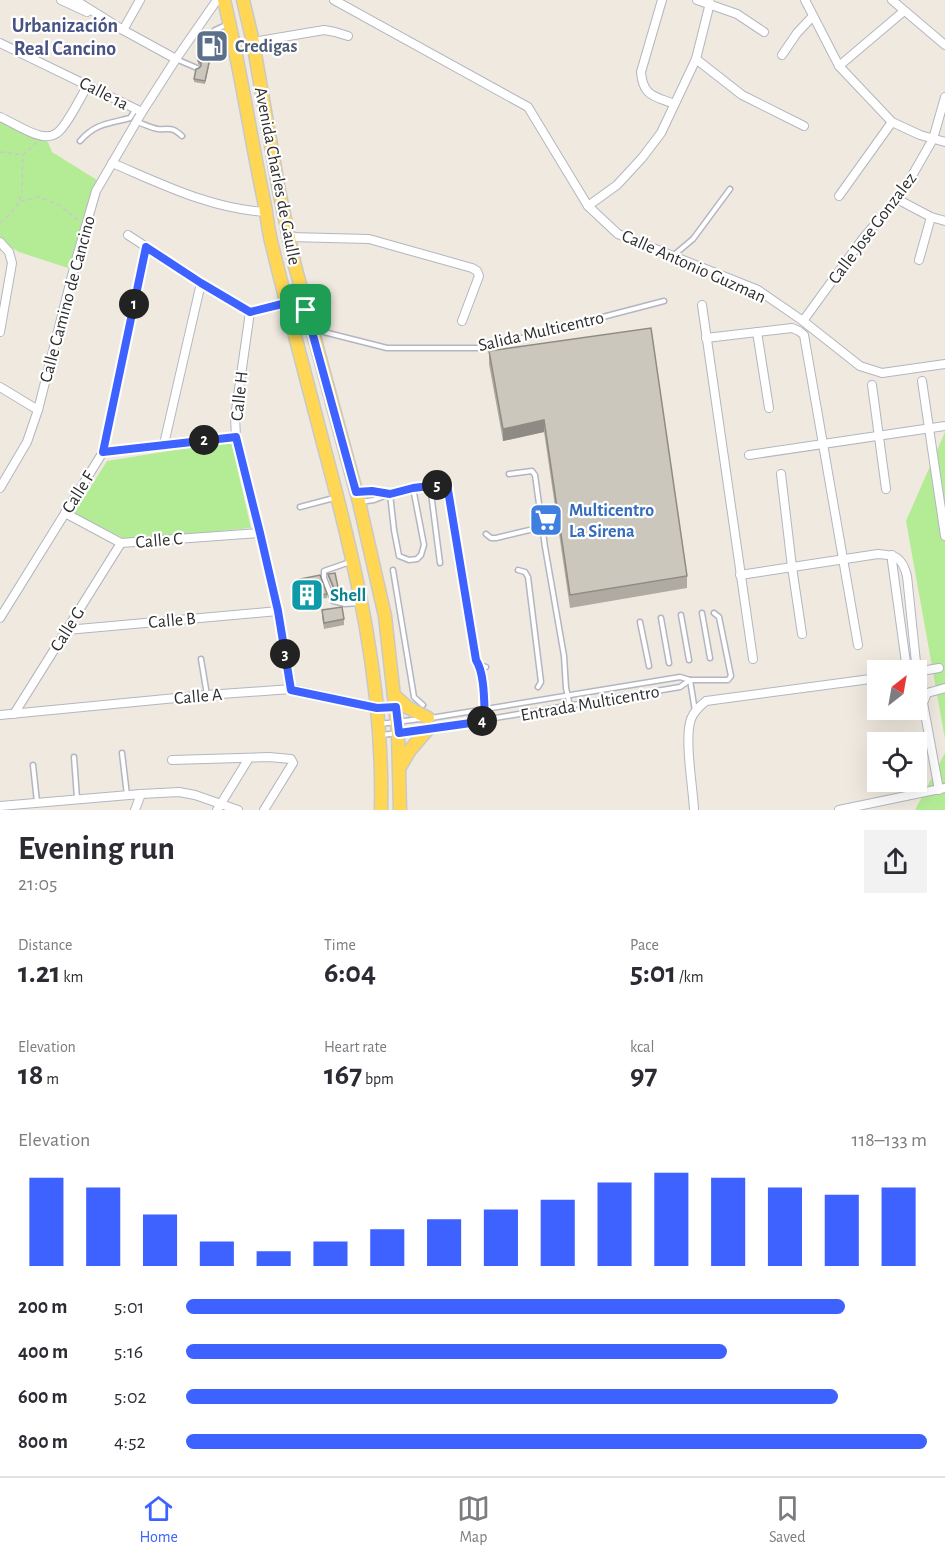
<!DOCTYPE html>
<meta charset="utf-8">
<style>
:root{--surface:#fff;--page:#f2f2f3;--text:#2b2b33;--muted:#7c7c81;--line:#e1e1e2;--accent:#3d62ff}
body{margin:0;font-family:"Alegreya Sans",sans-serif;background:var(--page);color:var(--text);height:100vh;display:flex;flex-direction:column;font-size:22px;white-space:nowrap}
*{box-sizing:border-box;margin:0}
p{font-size:20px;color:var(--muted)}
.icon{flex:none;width:33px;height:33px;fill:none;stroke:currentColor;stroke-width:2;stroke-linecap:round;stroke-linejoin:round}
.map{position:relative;height:810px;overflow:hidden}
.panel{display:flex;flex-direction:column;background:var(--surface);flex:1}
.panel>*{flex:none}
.needle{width:39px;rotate:31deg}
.buttons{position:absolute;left:867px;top:660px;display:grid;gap:12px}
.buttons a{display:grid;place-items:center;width:60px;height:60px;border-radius:0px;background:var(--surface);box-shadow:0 6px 24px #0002;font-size:30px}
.pin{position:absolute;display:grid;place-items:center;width:51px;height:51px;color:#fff;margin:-26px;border-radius:12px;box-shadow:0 3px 9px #0006}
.km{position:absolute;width:30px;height:30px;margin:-15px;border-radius:50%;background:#222;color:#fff;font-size:16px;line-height:30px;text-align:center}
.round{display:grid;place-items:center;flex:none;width:63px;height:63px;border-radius:0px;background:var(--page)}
.overview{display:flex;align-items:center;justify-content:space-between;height:102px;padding:0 18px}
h1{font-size:33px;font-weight:600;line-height:45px}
.figures{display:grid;grid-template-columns:repeat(3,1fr);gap:9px;height:102px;padding:6px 18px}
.figures div{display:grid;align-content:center}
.figures b{font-size:30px;font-weight:600}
.figures small{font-size:16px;font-weight:400}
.figures p{font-size:16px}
.chart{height:168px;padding:12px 18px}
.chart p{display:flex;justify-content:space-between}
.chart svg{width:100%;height:108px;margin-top:6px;stroke:var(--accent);stroke-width:6}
ul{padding:0 18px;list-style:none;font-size:20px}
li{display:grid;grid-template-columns:96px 72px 1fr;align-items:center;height:45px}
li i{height:15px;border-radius:8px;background:var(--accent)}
.dock{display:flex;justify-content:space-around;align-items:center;height:84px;border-top:2px solid var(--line);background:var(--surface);font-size:16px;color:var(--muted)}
.dock a{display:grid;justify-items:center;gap:3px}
.dock .selected{color:var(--accent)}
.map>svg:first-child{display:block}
</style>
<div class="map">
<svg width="945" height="810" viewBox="0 0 945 810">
<rect width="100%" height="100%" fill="#f0e9df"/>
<g fill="#b4ec96">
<path d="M0,118L48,142L52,152L97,180L71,269L19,252L0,241Z"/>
<path d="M945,432V739L906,521Z"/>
<path d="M231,441L251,528L127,540L74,513L107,461Z"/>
<path d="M945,753V810H915Z"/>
</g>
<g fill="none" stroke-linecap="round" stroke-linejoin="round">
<g stroke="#b3b6c2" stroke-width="7">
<g id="service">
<path d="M208,42L215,30L226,25"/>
<path d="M176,59L197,68"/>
<path d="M137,122C144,124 151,128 158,129C170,130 171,126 182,136"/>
<path d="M80,141C96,123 108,124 130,118L135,110"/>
<path d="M674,255L693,239L730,189"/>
<path d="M316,330L387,348H484L664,301"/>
<path d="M509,474L532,471L535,475L545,547L564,656L566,688L570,706"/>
<path d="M430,485L440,563"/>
<path d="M358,492L372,491L389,493"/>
<path d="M390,494L394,530L399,556L409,560L417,559L421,555L424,545L413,488"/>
<path d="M360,502L374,500L390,494L413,488L447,484L475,660L480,665L486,667"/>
<path d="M300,507L334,498"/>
<path d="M486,534L491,538H496L542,527"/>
<path d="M350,562L324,571V578L333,601L345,604L359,603"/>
<path d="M393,570L414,697L423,705"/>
<path d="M518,570L525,572L528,577L541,682L538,687"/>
<path d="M702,613L710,658"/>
<path d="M681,615L689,660"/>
<path d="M661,618L669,663"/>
<path d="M640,622L649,666"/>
<path d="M201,659L207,695"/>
<path d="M480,666L484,695L485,721"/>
<path d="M690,680L695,711"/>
<path d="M431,718L680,677L690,680H728L731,676L719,617L714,613"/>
<path d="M380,724L420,719"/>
<path d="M430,729L680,687L690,680"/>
<path d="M382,735L422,730"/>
<path d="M122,753L127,795"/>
<path d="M74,757L77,798"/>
<path d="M33,765L37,802"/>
</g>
</g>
<g stroke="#b3b6c2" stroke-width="10">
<g id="minor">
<path d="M61,0L87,12"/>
<path d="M75,0L123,30L176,59"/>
<path d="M334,0L528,107L588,206L618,234L758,290L803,321L860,366L882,373L945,364"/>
<path d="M662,0L641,72C643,97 655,96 674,104"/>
<path d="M697,0L737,14L764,32"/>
<path d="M805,0L839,66L892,122L920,135L945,142"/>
<path d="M892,0L945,45"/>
<path d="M123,30L140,0"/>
<path d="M253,42L324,30L335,32L348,36"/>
<path d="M0,43L142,112"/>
<path d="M782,55L797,33L813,16"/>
<path d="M696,59L742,95L804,126"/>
<path d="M839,66L904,11"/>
<path d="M0,117C12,122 31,135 43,136C48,137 54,135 57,133C67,126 81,96 88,85"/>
<path d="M112,163C162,184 211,209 266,212"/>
<path d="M839,196L892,122"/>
<path d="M897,199L931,217L945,221"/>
<path d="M588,206L617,185L642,158L661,133L696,59L710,3"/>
<path d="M128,235L201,283L250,312L287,303"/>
<path d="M289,237L369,239L472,268L477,271L479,276L462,321"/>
<path d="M0,242L9,252L12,263L0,332"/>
<path d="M919,260L931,217"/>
<path d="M702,305L753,659"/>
<path d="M250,312L235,417L236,437L260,533L278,611L291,689"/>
<path d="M803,321L864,237L897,199L913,174L933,139L945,97"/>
<path d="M757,332L769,408"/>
<path d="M706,338L792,328L799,331L804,335L858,645"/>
<path d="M922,381L945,536"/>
<path d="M872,385L886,489"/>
<path d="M0,387L38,410"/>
<path d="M164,444L201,283"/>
<path d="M103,452L236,437"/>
<path d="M749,455L945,426"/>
<path d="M781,474L792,567L802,634"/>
<path d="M0,488L27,442L38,410L76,260L96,191L142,112L176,59L217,0"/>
<path d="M65,513L121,543L260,533"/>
<path d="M892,555V561L907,670"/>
<path d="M740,575L878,554C896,555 902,557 907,576L917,672"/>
<path d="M0,618L103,452L146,247"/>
<path d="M67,630L278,611"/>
<path d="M916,672L939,668"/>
<path d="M14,714L121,543"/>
<path d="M0,715L207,695L291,689L377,708L396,707"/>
<path d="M172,760L269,757L291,759L293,763L264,810"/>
<path d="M939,790L923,703L927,693L945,688"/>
<path d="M0,806L141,794L179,792L195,795L238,810"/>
<path d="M135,810L141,794"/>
<path d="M217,810L249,758"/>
<path d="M694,810C693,787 684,739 691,719C694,711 700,706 706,701L878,678"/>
<path d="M839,810L945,788"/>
</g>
</g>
<g stroke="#c9c9c9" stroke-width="15">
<g id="primary">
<path d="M224,0C240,66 250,134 264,201C267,215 268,231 272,245C288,311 306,377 323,443C356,565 384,684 381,810"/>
<path d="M243,0L253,42L279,191L295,266L359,502L385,616L398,733L400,810"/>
<path d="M394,695L407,707L428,718"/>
<path d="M400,767L410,750L428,729"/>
</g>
</g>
<g stroke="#c9c9c9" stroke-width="1.5" stroke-dasharray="4.5 3" stroke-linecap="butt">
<path d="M0,152L23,155"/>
<path d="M21,201L39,197L59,205L78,220"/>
<path d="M0,223C30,198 20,188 23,155L37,142"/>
</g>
<use href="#service" stroke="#fff" stroke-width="4"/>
<use href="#minor" stroke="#fff" stroke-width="8"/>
<use href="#primary" stroke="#ffd755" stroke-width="12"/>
</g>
<g fill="#afaba3">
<path d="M207,43H214L205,84L194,82V79L201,66L198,64V61Z"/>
<path d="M489,351L687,576V588L570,608L544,432L503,441L489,364Z"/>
<path d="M328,574L339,592V596H336L328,577Z"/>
<path d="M300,579L327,594V598L314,600V606L305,608Z"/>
<path d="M322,610L344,619V625L324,629L322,617Z"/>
</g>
<path fill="#8e8b84" d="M544,420V432L503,441V429Z"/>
<g fill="#cbc7bd" stroke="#8e8b84" stroke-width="1.5">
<path d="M202,38L207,43L214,40L205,81L194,79L196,69L199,68L201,66V63L198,61Z"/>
<path d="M651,328L687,576L570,595L544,420L503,429L489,351Z"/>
<path d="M335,573L339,592L336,593L328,574Z"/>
<path d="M320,575L327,594L313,596L314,602L305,604L300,579Z"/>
<path d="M342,607L344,619L324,623L322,610Z"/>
</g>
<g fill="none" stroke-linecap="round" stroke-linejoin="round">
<g stroke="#fff" stroke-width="12">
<path id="route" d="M146,247L201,283L250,312L286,303L297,319H303L306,310L356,492L372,491L390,494L413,488L447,484L476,660C485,674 484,703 485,721L399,733L396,707L377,708L291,690L278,611L260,533L236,437L103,452Z"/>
</g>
<use href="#route" stroke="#3d62ff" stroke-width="8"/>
</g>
<defs>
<g id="fuel-square" transform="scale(1.725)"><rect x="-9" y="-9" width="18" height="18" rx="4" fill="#5c6f8a" stroke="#fff"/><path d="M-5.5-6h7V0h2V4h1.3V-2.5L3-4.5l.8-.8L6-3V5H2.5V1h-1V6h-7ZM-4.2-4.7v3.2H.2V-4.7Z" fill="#fff"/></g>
<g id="supermarket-square" transform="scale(1.725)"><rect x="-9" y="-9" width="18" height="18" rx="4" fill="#3f7fe0" stroke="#fff"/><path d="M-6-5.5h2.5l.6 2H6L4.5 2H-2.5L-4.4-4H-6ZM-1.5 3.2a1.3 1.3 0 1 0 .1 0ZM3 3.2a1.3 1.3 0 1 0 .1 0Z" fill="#fff"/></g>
<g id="building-square" transform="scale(1.725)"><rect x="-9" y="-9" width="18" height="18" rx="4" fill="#0f9aa8" stroke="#fff"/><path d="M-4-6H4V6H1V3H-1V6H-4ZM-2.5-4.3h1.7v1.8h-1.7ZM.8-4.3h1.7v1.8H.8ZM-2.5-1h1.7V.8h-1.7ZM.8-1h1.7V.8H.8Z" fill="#fff"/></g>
</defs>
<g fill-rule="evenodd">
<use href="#fuel-square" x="212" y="46"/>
<use href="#supermarket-square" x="546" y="520"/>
<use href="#building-square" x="307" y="595"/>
</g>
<g text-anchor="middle" stroke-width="4.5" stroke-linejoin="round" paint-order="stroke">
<g font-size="18" font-weight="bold" fill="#4e5e75" stroke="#fff" text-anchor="start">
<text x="235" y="52">Credigas</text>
</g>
<g font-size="18" fill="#2e2e2e" stroke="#fff">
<text transform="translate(104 93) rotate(27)" y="6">Calle 1a</text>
<text transform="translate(278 176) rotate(79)" y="6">Avenida Charles de Gaulle</text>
<text transform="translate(872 228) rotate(-53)" y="6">Calle Jose Gonzalez</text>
<text transform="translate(694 266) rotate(24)" y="6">Calle Antonio Guzman</text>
<text transform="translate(67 299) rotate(-75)" y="6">Calle Camino de Cancino</text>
<text transform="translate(541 331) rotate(-13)" y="6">Salida Multicentro</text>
<text transform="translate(239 396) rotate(-84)" y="6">Calle H</text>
<text transform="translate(78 492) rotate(-58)" y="6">Calle F</text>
<text transform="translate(159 540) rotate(-5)" y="6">Calle C</text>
<text transform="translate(172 620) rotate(-5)" y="6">Calle B</text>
<text transform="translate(67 629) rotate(-58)" y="6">Calle G</text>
<text transform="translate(198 696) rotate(-5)" y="6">Calle A</text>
<text transform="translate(590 703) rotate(-10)" y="6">Entrada Multicentro</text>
</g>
<g font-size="18" font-weight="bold" fill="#366cbe" stroke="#fff" text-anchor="start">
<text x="569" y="516">Multicentro<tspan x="569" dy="21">La Sirena</tspan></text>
</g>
<g font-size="18" font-weight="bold" fill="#0d838f" stroke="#fff" text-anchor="start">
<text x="330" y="601">Shell</text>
</g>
<g font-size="20" font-weight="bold" fill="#485384" stroke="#fff">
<text x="65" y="32">Urbanización<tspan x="65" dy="23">Real Cancino</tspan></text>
</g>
</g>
</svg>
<div class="buttons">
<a><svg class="needle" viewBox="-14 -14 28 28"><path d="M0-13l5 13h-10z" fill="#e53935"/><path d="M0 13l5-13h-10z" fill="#7c7c81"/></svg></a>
<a><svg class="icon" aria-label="locate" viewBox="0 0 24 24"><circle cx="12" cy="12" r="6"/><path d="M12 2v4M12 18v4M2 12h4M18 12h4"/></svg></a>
</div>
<div class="pin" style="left:306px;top:310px;background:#1e9e55"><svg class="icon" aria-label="arrive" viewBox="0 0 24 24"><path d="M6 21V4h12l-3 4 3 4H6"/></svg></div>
<b class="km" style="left:134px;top:304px">1</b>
<b class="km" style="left:204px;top:440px">2</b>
<b class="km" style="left:285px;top:654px">3</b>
<b class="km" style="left:482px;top:721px">4</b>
<b class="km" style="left:437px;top:485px">5</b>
</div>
<section class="panel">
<div class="overview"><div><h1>Evening run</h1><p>21:05</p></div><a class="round"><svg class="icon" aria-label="share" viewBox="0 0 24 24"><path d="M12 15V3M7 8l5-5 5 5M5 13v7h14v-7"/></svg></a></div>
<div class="figures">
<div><p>Distance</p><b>1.21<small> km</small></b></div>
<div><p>Time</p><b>6:04</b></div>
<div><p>Pace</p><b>5:01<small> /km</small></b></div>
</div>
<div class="figures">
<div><p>Elevation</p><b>18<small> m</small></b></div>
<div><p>Heart rate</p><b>167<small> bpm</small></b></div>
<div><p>kcal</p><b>97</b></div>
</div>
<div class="chart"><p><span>Elevation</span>118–133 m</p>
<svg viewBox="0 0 160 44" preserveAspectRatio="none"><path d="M5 44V8M15 44V12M25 44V23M35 44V34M45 44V38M55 44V34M65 44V29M75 44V25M85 44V21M95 44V17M105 44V10M115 44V6M125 44V8M135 44V12M145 44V15M155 44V12"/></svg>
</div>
<ul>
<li><b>200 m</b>5:01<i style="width:89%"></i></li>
<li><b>400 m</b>5:16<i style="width:73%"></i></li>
<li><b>600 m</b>5:02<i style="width:88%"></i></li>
<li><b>800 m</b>4:52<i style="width:100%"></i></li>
</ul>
</section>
<nav class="dock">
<a class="selected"><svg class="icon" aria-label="home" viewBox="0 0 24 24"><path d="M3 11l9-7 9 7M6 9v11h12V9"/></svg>Home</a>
<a><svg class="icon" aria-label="map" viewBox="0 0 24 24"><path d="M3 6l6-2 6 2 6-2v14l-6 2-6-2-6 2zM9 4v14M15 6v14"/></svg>Map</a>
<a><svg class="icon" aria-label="saved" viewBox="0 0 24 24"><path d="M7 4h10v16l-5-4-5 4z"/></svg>Saved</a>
</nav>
